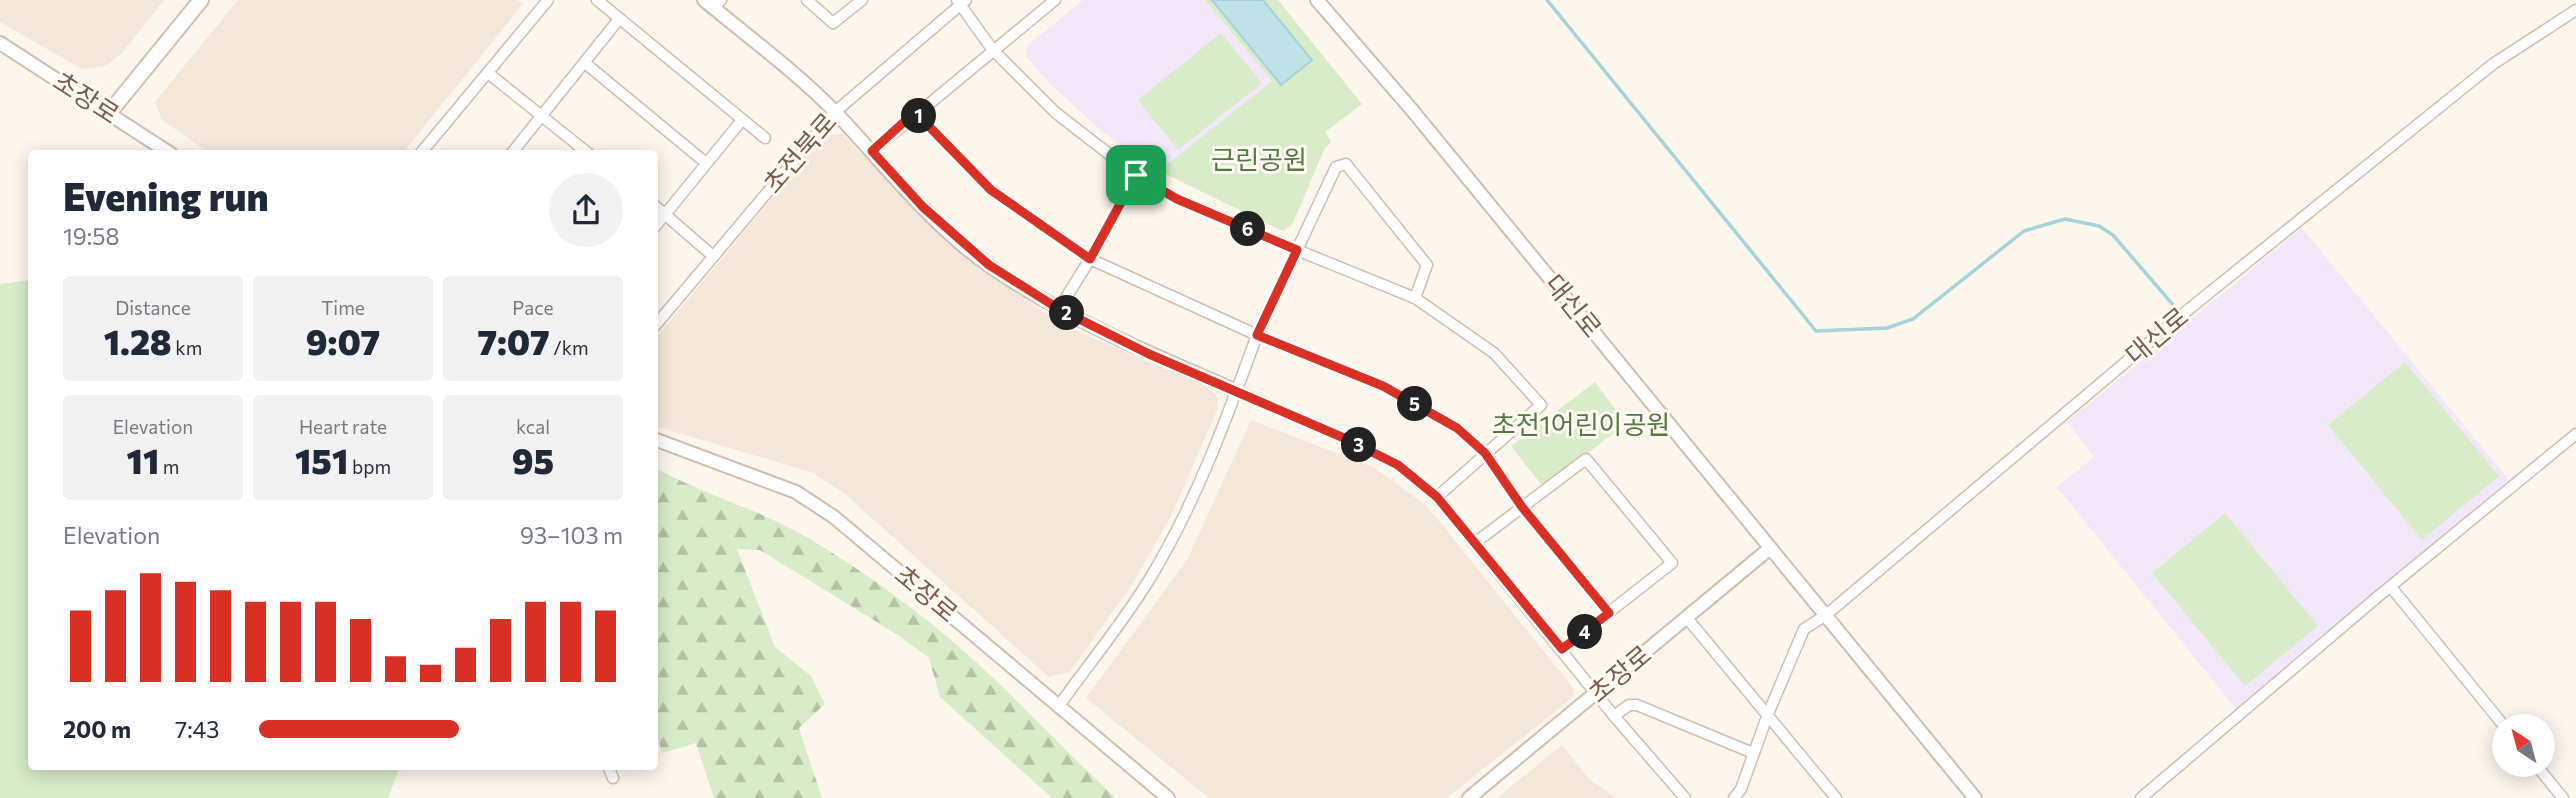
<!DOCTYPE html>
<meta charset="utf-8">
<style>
:root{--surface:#fff;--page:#f2f2f3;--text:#1f2937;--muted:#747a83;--accent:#d93025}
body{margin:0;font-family:Commissioner,"Noto Sans KR",sans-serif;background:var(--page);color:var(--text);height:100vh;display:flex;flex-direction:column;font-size:26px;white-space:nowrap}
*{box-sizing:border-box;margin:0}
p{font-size:23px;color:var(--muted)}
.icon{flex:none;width:38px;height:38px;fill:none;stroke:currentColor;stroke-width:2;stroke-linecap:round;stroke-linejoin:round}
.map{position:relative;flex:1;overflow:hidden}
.details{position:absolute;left:28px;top:150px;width:630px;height:620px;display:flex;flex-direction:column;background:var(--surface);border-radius:7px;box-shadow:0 4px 18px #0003}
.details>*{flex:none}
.needle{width:46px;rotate:324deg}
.controls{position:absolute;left:2492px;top:714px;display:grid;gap:14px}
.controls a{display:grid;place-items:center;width:63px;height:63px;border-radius:50%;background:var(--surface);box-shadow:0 4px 18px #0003;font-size:35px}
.pin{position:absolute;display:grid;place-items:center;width:60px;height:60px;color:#fff;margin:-30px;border-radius:14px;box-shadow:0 4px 10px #0006}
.km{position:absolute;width:35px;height:35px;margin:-18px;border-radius:50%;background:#222;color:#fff;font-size:19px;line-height:35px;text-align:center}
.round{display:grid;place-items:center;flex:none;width:74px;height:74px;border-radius:37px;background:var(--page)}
.headline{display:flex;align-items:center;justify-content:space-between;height:119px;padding:0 35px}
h1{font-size:38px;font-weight:800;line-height:52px}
.stats{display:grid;grid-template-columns:repeat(3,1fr);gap:10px;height:119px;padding:7px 35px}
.stats div{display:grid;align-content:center;border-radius:7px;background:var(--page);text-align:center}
.stats b{font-size:35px;font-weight:800}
.stats small{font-size:19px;font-weight:400}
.stats p{font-size:19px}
.chart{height:196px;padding:14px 35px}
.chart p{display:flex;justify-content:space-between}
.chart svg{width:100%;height:126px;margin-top:7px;stroke:var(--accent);stroke-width:6}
ul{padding:0 35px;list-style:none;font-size:23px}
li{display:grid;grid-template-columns:112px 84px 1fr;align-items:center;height:52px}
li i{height:18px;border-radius:9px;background:var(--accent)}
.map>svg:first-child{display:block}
</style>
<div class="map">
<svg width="2576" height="798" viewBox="0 0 2576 798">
<defs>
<pattern id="forest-firs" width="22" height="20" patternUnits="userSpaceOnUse" patternTransform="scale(1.75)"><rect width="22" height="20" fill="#d8ecc9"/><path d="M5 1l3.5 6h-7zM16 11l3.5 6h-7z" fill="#b4c2a5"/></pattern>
</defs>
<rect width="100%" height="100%" fill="#fdf6ec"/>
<g fill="#f5e8da">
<path d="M0,0H164L120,55L105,66L82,69L0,22Z"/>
<path d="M238,0H517L523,4L402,154H211L162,120L155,102Z"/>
<path d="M843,134L944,240L1031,304L1079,332L1210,389L1217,397L1218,408L1171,516L1133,583L1070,672L1049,677L845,494L811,472L655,426V339L824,136Z"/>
<path d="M1251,420L1375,468L1427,506L1574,689L1573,697L1447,798H1209L1086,698L1187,560Z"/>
<path d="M1562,745L1589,779L1616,798H1497Z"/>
</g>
<g fill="#f3e8fa">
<path d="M1083,0H1205L1272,81L1159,171L1104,133L1049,83L1026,56L1028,45Z"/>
<path d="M2302,228L2509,480L2236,709L2057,487L2094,457L2067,422Z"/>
</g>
<path fill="url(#forest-firs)" d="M654,467C704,495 759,509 808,538C867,573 924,615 975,661C1023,705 1068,754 1116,798H1052L940,697L929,658L898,635L760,550L737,549L775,647L811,676L825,704L799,728L822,798H714L696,743L662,753L655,729Z"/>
<g fill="#d8ecc9">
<path d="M1205,0H1278L1362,104L1325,132L1331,142L1324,150L1292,225L1283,231L1159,171L1272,81Z"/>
<path d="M1221,33L1262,83L1178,150L1138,100Z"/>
<path d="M31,280L32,766L400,767L388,798H0V284Z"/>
<path d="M2405,362L2499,476L2422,540L2328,425Z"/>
<path d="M1595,382L1626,424L1543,487L1511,446Z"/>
<path d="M2225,513L2318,626L2245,686L2152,573Z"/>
</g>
<path fill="#bfe3e8" stroke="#a5d3da" stroke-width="2" d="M1212,0H1263L1312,60L1281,85Z"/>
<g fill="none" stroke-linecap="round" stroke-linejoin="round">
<path stroke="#a5d3da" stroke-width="3.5" d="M1547,0L1816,331L1887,328L1913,319L2024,231L2065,219L2099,226L2113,235L2174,306"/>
<g stroke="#d1beb0" stroke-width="13">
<g id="minor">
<path d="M597,0L765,138"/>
<path d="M807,0L833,23L862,0"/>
<path d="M957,0L992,49L1056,113L1136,175L1177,199L1297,250L1257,335L1383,386L1457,428L1485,453L1522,507L1610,613"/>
<path d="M714,8L721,0"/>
<path d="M585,63L706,163"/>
<path d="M488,73L589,154"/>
<path d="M915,112L991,190L1090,259L1136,175"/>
<path d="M872,151L1055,0"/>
<path d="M420,154L548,0"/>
<path d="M511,154L619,19"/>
<path d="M1346,164L1427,265L1415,298L1297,250L1336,167Z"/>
<path d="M654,205L713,256"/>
<path d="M654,228L742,120"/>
<path d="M1415,298L1494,353L1541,405L1437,497"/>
<path d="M654,327L835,112L966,0"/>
<path d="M1237,391L1344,438L1398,465L1437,497L1614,716L1685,798"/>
<path d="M1476,542L1586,459L1672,563L1562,649"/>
<path d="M2391,587L2504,726"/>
<path d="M1687,618L1836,798"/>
<path d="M1058,707C1088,665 1122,624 1149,580C1195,505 1227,418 1257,335L1090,259L1059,309"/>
<path d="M1614,716L1629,705H1637L1753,753"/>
<path d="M2536,765L2563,798"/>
<path d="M608,766L613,778"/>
<path d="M1734,798L1741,789L1768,714L1804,629L1826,615L2178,318L2493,64L2576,10"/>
<path d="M2141,798L2375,599L2576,434"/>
</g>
</g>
<g stroke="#d1beb0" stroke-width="16">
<g id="tertiary">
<path d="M704,0C747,36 799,74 837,114C886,166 932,226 991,267C1067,319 1152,355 1237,391"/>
<path d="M1317,0L1412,110L1975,798"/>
<path d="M0,43L171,154"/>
<path d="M654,439L796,492L834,517L1168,798"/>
<path d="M1469,798L1769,549"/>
</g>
</g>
<g stroke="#d6c0b0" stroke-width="18">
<path id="secondary" d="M109,113L201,0"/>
</g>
<use href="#minor" stroke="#fff" stroke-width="10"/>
<use href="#tertiary" stroke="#fff" stroke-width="12"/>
<use href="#secondary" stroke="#fff" stroke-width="14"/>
</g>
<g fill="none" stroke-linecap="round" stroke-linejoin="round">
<g stroke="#fff" stroke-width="14">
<path id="route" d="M915,112L991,190L1090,259L1136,175L1177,199L1297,250L1257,335L1383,386L1457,428L1485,453L1522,507L1609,613L1562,649L1437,497L1398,465L1344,438L1149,354L1059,309L989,265L923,207L872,151Z"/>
</g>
<use href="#route" stroke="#d93025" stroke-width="9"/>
</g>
<g text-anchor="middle" stroke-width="6" stroke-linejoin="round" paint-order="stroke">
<g font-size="26" fill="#7a5c4d" stroke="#fffaf3">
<text transform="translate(86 98) rotate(33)" y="9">초장로</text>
<text transform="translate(800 153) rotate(-49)" y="9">초전북로</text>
<text transform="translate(1573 306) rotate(51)" y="9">대신로</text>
<text transform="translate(2157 336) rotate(-40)" y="9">대신로</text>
<text transform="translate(926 594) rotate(40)" y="9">초장로</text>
<text transform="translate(1620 674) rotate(-40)" y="9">초장로</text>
</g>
<g font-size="26" fill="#537a41" stroke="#fffaf3">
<text x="1259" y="169">근린공원</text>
<text x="1581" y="434">초전1어린이공원</text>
</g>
</g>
</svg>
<div class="controls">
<a><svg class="needle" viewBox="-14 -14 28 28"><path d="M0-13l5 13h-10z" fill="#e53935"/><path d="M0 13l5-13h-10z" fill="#747a83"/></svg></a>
</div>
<div class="pin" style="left:1136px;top:175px;background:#1e9e55"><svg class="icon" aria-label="arrive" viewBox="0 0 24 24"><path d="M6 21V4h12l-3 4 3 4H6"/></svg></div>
<b class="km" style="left:919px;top:116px">1</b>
<b class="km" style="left:1067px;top:313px">2</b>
<b class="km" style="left:1359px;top:445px">3</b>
<b class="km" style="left:1585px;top:632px">4</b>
<b class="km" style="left:1415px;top:404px">5</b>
<b class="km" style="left:1248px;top:229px">6</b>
<section class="details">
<div class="headline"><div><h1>Evening run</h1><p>19:58</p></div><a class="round"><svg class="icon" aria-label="share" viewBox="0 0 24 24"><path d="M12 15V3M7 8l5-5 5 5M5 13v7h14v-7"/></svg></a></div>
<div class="stats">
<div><p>Distance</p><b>1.28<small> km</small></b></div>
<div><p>Time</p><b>9:07</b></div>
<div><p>Pace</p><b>7:07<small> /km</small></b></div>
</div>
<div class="stats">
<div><p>Elevation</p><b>11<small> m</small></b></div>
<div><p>Heart rate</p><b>151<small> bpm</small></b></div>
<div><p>kcal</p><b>95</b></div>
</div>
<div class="chart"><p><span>Elevation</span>93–103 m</p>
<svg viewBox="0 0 160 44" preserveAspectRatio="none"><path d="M5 44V19M15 44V12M25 44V6M35 44V9M45 44V12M55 44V16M65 44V16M75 44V16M85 44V22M95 44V35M105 44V38M115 44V32M125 44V22M135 44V16M145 44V16M155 44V19"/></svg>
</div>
<ul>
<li><b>200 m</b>7:43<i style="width:55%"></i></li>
</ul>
</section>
</div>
